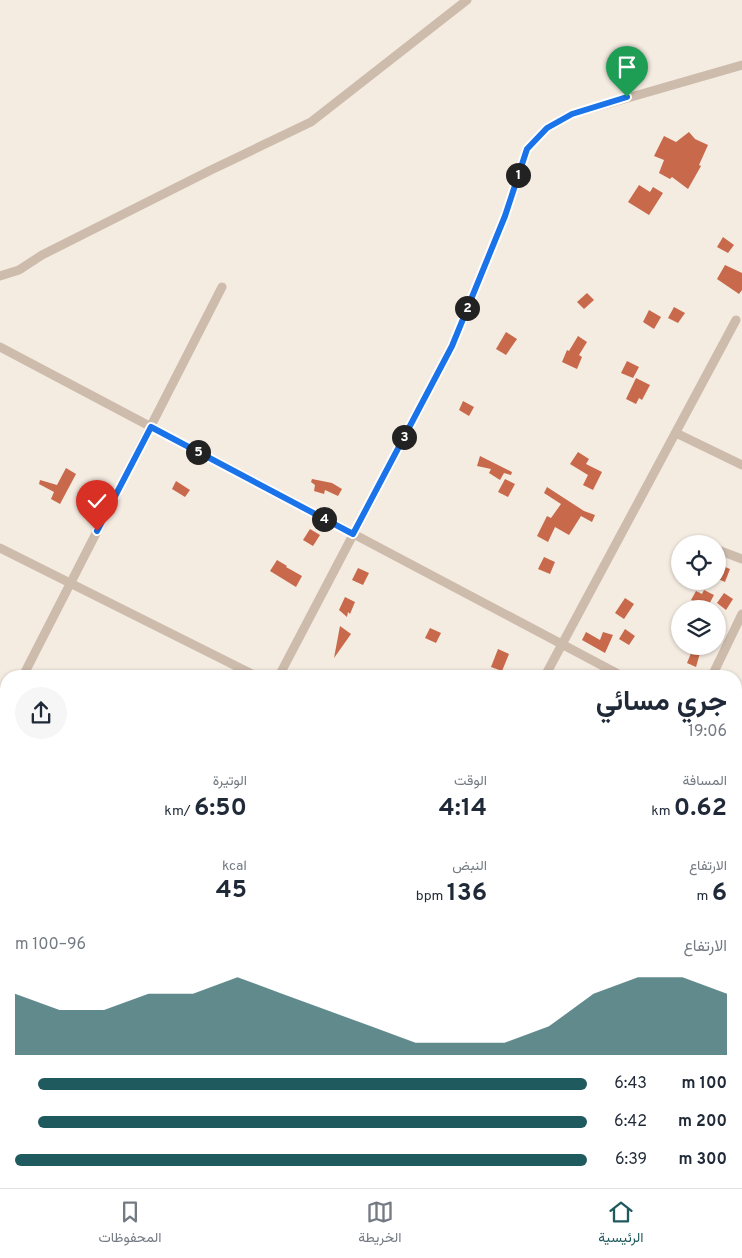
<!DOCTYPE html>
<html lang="ar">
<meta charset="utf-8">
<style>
:root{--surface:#fff;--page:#f6f6f7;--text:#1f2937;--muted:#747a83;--line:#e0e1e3;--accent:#1f5a5e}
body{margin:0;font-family:Overpass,Vazirmatn,sans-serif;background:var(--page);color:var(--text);direction:rtl;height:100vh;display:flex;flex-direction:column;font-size:19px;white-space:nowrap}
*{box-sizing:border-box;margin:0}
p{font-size:16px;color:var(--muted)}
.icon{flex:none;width:28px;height:28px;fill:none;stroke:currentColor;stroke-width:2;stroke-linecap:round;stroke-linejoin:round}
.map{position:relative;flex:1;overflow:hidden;direction:ltr}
.details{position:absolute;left:0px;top:670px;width:742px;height:519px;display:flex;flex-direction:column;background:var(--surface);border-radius:20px 20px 0 0;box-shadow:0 1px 4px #0004;direction:rtl}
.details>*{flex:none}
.fabs{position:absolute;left:671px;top:535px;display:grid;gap:10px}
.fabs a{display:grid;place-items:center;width:55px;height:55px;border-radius:50%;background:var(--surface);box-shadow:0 1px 4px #0004;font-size:25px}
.pin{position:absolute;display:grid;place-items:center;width:42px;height:42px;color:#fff;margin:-51px -21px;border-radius:50% 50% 50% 0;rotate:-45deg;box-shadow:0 0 5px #0007}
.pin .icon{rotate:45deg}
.km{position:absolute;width:25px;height:25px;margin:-12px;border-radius:50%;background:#222;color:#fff;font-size:14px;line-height:25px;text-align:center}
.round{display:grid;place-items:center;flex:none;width:52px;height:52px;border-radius:26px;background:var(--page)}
.overview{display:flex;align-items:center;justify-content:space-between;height:85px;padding:0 15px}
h1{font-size:28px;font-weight:700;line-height:38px}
.figures{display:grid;grid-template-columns:repeat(3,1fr);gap:8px;height:85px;padding:5px 15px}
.figures div{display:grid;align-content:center}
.figures b{font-size:25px;font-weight:700}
.figures small{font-size:14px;font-weight:400}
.figures p{font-size:14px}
.chart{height:140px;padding:10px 15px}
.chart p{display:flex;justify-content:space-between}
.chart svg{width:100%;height:90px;margin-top:5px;fill:var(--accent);opacity:.7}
ul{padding:0 15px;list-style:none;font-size:16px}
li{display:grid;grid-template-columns:80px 60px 1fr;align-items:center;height:38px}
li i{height:12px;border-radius:6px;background:var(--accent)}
.tab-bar{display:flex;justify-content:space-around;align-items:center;height:70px;border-top:1px solid var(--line);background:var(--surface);font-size:14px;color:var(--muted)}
.tab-bar a{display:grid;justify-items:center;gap:2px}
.tab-bar .selected{color:var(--accent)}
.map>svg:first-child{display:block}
</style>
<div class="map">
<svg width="742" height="1188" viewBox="0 0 742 1188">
<rect width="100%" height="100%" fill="#f4ebe1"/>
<g fill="#c8694b">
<path d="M689,132L695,139L708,145L699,165L701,166L688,189L672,177L670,179L659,173L664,160L654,156L664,136L676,142Z"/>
<path d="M639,185L650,192L653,187L663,193L649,215L628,202Z"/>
<path d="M723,237L734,245L728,253L717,247Z"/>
<path d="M725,265L742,273V290L739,294L717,279Z"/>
<path d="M587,293L594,300L584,309L577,302Z"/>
<path d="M674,307L685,313L678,323L668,318Z"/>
<path d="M649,310L661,317L654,329L643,322Z"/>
<path d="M506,332L517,339L506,355L496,349Z"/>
<path d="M578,336L587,342L579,355L582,357L577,369L562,362L567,350L569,351Z"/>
<path d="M627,361L639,367L633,378L621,373Z"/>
<path d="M636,378L650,385L642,400L639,398L636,404L626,399Z"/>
<path d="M463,401L474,407L469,416L459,410Z"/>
<path d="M578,452L589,459L586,464L602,472L593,490L583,485L588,475L570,464Z"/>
<path d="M480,456L512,472L511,475L504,473L500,480L489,473L491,469L477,466Z"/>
<path d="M66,468L76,474L60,504L51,499L54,492L39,484L40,480L57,485Z"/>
<path d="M312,479L332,483L342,489L338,496L325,490L324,494L314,491L315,485L311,482Z"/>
<path d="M505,479L515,484L508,497L498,492Z"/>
<path d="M176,481L190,490L185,497L172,489Z"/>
<path d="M547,487L584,511L595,515L592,522L581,516L569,535L555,527L548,542L537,536L547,516L551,518L561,504L544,493Z"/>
<path d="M310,529L320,535L313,546L303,540Z"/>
<path d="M544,557L555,562L550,574L538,569Z"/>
<path d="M277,560L287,566L286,567L302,576L296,587L270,571Z"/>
<path d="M718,564L730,569L725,582L718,579Z"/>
<path d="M358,568L369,573L363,585L352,580Z"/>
<path d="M704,590L714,595L707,608L691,600L696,591L702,594Z"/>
<path d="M724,593L733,599L726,610L717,603Z"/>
<path d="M345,597L355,602L350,614L348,612L347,617L339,610Z"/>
<path d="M625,598L634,604L624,619L615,613Z"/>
<path d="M340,626L351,634L334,658Z"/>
<path d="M430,628L441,633L436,643L425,638Z"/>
<path d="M625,629L635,636L629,645L619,639Z"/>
<path d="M586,632L600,640L603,632L613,635L605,653L582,640Z"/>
<path d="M694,646H702L696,667L687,663Z"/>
<path d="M498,649L509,654L502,671L491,667Z"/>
</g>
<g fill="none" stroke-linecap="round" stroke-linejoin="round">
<g stroke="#cdbbac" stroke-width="9">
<path d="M0,276L19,270L42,255L211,170L311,122L467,0"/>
<path d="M0,347L622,676"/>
<path d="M676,433L742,465"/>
<path d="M0,548L256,676"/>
<path d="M718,550L742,559"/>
<path d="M23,676L222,287"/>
<path d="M279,676L452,346L505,216L527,149L547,128L572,114L742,65"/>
<path d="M545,676L736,320"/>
<path d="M712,676L742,614"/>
<path d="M0,721L6,708"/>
<path d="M736,736L742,739"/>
<path d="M736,798L742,787"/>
<path d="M0,818L6,821"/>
<path d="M736,927L742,930"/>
<path d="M0,967L6,970"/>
<path d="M736,969L742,959"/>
<path d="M736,1111L742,1114"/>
<path d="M736,1138L742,1126"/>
<path d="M428,1182L438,1188"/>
<path d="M694,1182L706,1188"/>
<path d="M11,1188L14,1182"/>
<path d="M259,1188L262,1182"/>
<path d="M533,1188L537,1182"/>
<path d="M625,1188L627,1182"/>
<path d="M712,1188L714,1182"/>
</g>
</g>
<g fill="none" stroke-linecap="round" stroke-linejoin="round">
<g stroke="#fff" stroke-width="10">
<path id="route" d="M97,531L151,427L353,534L452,346L505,216L527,149L547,128L572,114L627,97"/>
</g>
<use href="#route" stroke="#1a73e8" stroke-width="6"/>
</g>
</svg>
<div class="fabs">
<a><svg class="icon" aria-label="locate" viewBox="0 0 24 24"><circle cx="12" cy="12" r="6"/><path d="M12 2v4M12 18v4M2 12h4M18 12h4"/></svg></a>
<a><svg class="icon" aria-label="layers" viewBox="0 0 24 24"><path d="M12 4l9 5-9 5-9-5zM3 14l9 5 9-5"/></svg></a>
</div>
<div class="pin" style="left:627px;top:97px;background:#1e9e55"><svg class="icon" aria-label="arrive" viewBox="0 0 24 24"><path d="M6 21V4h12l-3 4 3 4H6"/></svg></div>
<div class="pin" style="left:97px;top:531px;background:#d93025"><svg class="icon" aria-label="check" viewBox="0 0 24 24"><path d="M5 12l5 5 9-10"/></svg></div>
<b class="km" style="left:518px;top:175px">1</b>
<b class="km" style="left:467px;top:308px">2</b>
<b class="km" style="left:404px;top:437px">3</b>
<b class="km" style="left:324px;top:519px">4</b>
<b class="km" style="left:198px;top:452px">5</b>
<section class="details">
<div class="overview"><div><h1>جري مسائي</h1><p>19:06</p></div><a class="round"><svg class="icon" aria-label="share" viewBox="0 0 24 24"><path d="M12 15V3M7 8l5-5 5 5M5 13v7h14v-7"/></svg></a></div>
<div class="figures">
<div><p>المسافة</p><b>0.62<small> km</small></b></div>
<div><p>الوقت</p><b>4:14</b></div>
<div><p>الوتيرة</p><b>6:50<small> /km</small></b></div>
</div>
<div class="figures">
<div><p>الارتفاع</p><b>6<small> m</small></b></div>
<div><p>النبض</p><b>136<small> bpm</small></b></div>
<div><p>kcal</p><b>45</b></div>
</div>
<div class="chart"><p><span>الارتفاع</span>96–100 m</p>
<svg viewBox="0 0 160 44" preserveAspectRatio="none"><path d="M0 44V14L10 22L20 22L30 14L40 14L50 6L60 14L70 22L80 30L90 38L100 38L110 38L120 30L130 14L140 6L150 6L160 14V44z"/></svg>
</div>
<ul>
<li><b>100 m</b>6:43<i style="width:96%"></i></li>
<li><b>200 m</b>6:42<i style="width:96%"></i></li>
<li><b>300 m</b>6:39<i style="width:100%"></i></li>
</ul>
</section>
</div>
<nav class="tab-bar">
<a class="selected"><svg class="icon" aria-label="home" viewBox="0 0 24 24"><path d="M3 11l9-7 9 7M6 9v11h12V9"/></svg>الرئيسية</a>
<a><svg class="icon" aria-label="map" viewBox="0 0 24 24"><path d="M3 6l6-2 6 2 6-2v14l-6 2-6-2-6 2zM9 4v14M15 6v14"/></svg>الخريطة</a>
<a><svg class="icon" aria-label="saved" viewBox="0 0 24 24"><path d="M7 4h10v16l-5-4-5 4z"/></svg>المحفوظات</a>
</nav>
